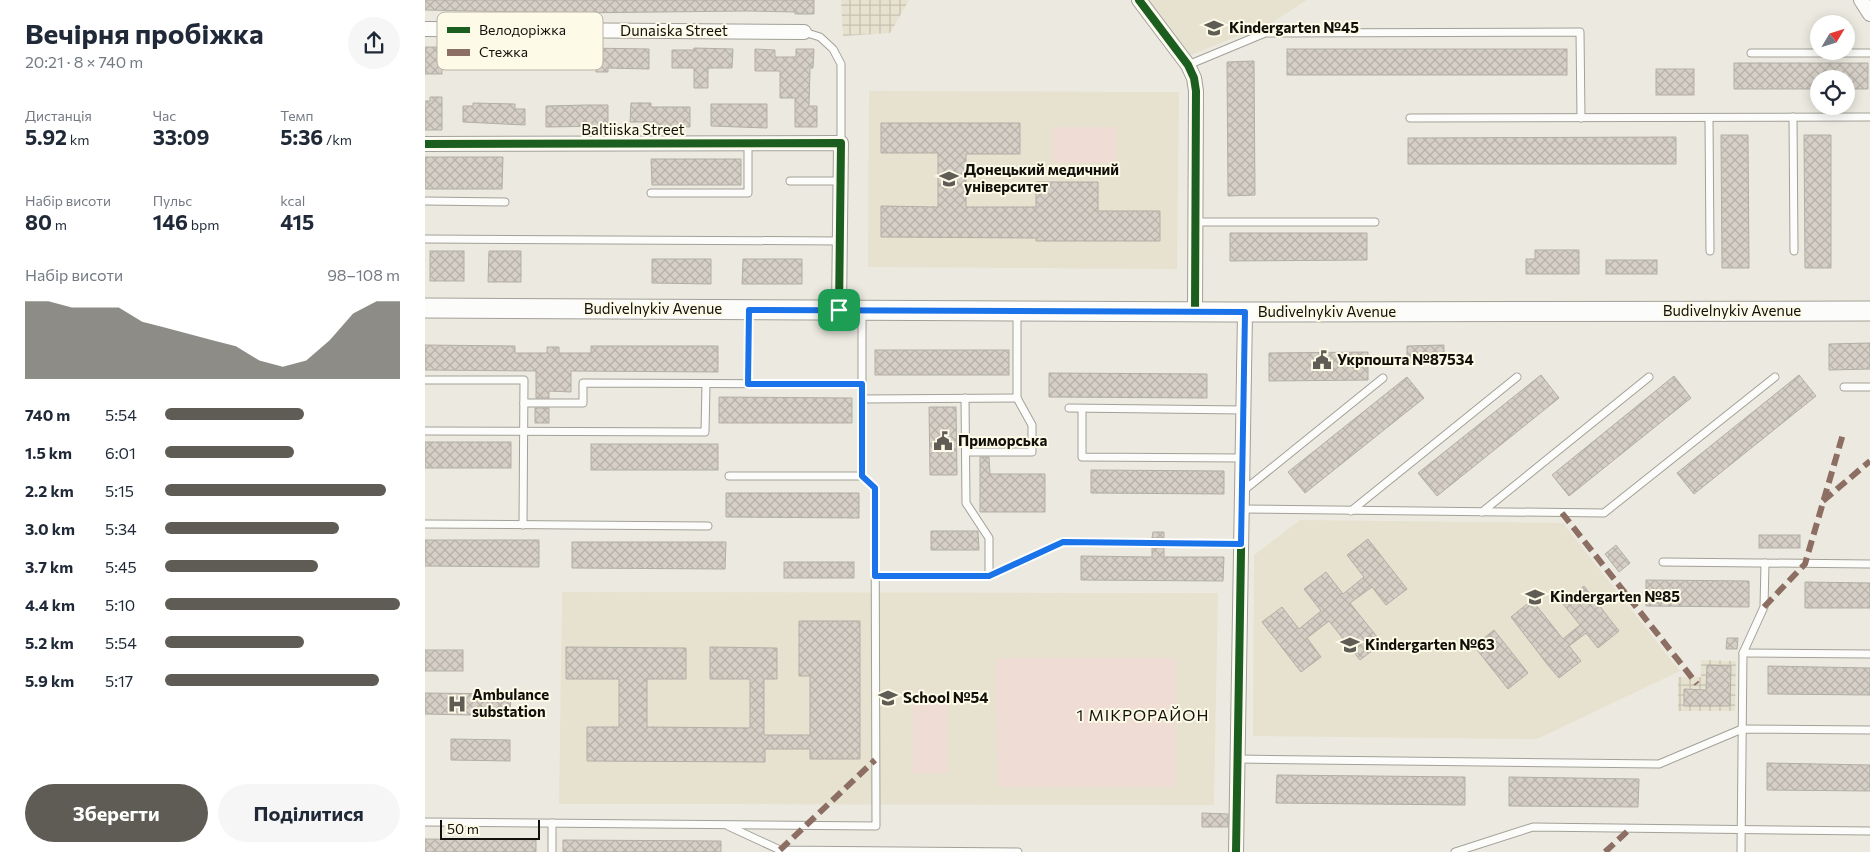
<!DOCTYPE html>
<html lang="uk">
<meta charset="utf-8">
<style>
:root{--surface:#fff;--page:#f6f6f7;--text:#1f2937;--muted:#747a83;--accent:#5e5c55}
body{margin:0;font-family:Commissioner,sans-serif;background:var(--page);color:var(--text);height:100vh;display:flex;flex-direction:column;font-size:19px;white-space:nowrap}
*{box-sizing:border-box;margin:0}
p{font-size:16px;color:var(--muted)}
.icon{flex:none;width:28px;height:28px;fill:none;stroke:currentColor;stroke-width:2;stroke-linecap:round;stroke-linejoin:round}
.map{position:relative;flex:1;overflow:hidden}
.panel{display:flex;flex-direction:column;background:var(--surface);width:425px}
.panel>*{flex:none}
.needle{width:32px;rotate:52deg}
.tools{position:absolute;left:1385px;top:15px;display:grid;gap:10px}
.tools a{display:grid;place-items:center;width:45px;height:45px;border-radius:50%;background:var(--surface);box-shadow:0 2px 12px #0003;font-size:25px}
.scale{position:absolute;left:15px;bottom:12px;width:100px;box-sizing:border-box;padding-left:5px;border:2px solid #11100a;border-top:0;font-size:14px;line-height:18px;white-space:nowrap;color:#11100a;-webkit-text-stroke:4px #fefae8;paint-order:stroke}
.pin{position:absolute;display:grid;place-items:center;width:42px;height:42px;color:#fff;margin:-21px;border-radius:10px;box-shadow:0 2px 8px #0006}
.round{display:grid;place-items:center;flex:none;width:52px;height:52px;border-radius:26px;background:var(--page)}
.head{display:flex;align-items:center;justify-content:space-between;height:85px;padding:0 25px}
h1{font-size:28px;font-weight:700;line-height:38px}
.metrics{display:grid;grid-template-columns:repeat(3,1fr);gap:8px;height:85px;padding:5px 25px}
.metrics div{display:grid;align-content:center}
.metrics b{font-size:21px;font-weight:700}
.metrics small{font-size:14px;font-weight:400}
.metrics p{font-size:14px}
.chart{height:140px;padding:10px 25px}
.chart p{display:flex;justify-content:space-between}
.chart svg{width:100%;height:90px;margin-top:5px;fill:var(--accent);opacity:.7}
.action{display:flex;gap:10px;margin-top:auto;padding:10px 25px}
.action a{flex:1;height:58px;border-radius:30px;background:var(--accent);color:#fff;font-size:20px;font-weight:700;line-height:58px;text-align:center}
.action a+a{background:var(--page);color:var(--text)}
ul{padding:0 25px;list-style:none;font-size:16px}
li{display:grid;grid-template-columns:80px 60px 1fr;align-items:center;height:38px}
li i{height:12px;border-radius:6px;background:var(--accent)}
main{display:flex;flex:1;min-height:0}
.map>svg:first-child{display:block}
</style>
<main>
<section class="panel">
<div class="head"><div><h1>Вечірня пробіжка</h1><p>20:21 · 8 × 740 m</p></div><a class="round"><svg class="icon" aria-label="share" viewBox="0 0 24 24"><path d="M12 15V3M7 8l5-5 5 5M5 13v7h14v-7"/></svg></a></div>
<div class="metrics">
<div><p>Дистанція</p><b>5.92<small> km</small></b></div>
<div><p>Час</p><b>33:09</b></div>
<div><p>Темп</p><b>5:36<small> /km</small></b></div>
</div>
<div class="metrics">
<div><p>Набір висоти</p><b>80<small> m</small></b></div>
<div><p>Пульс</p><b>146<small> bpm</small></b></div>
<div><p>kcal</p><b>415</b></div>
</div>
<div class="chart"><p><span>Набір висоти</span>98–108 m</p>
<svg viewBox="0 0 160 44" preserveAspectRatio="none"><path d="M0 44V6L10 6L20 9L30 9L40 9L50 16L60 19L70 22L80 25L90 28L100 35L110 38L120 35L130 25L140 12L150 6L160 6V44z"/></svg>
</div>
<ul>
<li><b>740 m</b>5:54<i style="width:59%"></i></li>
<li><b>1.5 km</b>6:01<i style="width:55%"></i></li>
<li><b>2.2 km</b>5:15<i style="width:94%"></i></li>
<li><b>3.0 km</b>5:34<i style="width:74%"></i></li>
<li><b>3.7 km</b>5:45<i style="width:65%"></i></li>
<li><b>4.4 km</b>5:10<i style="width:100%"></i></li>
<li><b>5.2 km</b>5:54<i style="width:59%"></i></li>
<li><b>5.9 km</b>5:17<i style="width:91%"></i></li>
</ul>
<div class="action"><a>Зберегти</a><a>Поділитися</a></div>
</section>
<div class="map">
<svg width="1445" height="852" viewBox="0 0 1445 852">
<defs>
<pattern id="industrial-grid" width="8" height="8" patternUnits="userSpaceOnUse" patternTransform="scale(1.25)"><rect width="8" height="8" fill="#e6e2cf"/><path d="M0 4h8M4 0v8" fill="none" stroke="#c4c1b0"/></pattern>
<pattern id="building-cross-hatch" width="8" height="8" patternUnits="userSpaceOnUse" patternTransform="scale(1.25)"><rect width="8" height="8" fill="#d5cfc6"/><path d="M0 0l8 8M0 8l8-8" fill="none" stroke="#b6b1a9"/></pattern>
</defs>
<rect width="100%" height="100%" fill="#eceae0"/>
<g fill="#e6e2cf">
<path d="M723,0H882L848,22L766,55Z"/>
<path d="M444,91L754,92L752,269L443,267Z"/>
<path d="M875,520L1138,523L1255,671L1112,739L828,736L829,555Z"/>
<path d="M137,592L793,593L789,805L134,804Z"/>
</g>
<g fill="url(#industrial-grid)">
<path d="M416,0H484L465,33L418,36Z"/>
<path d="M1276,660L1311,661L1310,711H1253V677H1276Z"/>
</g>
<g fill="#efdcd4">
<rect x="628" y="127" width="63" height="36"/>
<path d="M571,658H750V787H572Z"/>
<rect x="488" y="700" width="35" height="73"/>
</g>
<g fill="url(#building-cross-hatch)" stroke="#b2afa7">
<path d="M0,0H389V14H370V12L321,11L145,13L0,10Z"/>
<rect x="0" y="47" width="17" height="27"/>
<path d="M162,48L224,49V69L183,68V72H171V61L162,60Z"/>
<path d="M269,48L308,49L307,68H283V88H269V68H247V50H269Z"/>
<path d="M330,49L350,50V57H371V49H389L388,68H385L384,106H392V127H370V98H355V71H330Z"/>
<rect x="862" y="49" width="280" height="26"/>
<path d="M829,61L830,195L803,196L802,62Z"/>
<path d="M1309,63H1443V89H1421V79H1394V89H1309Z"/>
<rect x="1231" y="69" width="38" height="26"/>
<path d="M5,97H17V130H0V101H5Z"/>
<path d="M48,103L90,104V109H100V125L38,122V106H48Z"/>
<path d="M206,103H226V107H265V127L230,126V122H205Z"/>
<path d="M286,104H342V128L286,126Z"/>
<path d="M162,105H183V126L121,127V106Z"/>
<path d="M456,123H595V154H541V207H611V182H673V211H735V241H611V238L456,237V206L513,207V153H456Z"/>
<path d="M1296,135H1323L1324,268H1297Z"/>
<path d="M1379,135H1406V268H1380Z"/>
<path d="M1251,137V164H983V138Z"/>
<path d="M0,157H78L77,189H0Z"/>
<path d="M226,159H316V185H227Z"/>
<path d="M805,233H942V260L805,261Z"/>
<path d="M1110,250H1154V274H1101V259H1110Z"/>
<rect x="5" y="251" width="34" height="30"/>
<path d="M64,251H96V282H63Z"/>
<path d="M227,259H286V284L227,283Z"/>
<path d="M318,259H377V284H317Z"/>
<rect x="1181" y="260" width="51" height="14"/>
<path d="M1445,343V369L1404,370V344Z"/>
<path d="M0,345L90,346V353H122V347H134V353H166V346H293V372L146,371V392L124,391V398H111V371L0,370Z"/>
<path d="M1019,345V363H982V346Z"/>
<rect x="450" y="350" width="134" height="25"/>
<path d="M943,352V380L844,381V353Z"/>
<path d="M624,373L782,374V398L624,397Z"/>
<path d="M1116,375L1134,398L1012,496L993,473Z"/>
<path d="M1374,375L1391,396L1269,494L1252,473Z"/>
<path d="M1249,376L1266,398L1144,496L1127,475Z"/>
<path d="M982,377L999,398L880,493L863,472Z"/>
<path d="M294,397L427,398V423H294Z"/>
<path d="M504,407H531L532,475H505Z"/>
<rect x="110" y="408" width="14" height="15"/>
<rect x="0" y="442" width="86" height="26"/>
<rect x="166" y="444" width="127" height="26"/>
<path d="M555,457H564L565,474H620V512H555Z"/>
<path d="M666,470L799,471V494L666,493Z"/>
<path d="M301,493H434V518L301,517Z"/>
<path d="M506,531H553L554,550H506Z"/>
<path d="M728,532H739V538H727Z"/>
<rect x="1334" y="535" width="41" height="13"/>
<path d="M943,539L982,589L961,605L947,587L925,603L957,643L935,660L904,621L882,638L896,657L876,672L837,622L857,607L874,629L896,611L879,589L901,572L918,594L939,577L922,555Z"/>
<path d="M0,540H114V567L0,566Z"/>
<path d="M147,542H301L300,569L147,568Z"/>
<path d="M1191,545L1205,563L1194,572L1180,554Z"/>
<path d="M727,548H739V557H799L798,581L656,580V556L727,557Z"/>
<rect x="359" y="562" width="70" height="16"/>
<path d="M1221,580L1324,581V607L1221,606Z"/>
<path d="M1380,582L1445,583V608H1380Z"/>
<path d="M1159,586L1194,631L1173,648L1161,633L1144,646L1156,661L1134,678L1122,664L1086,617L1107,600L1138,639L1155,625L1138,604Z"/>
<path d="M374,621H435V759H385V749H340V762L162,761V727H194V679H141V647L261,648V679H222V727L325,728V679H285V647L352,648V679H339V735H385V676H374Z"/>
<path d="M1069,630L1103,673L1083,689L1049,646Z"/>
<path d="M1302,638H1313L1312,649H1301Z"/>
<rect x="0" y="650" width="38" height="21"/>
<path d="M1282,665L1306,666L1305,706H1259V689L1281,690Z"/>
<path d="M1343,666L1445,668V695L1343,694Z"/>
<path d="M0,693L86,694L85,716L0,714Z"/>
<path d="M26,739L85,740V761L26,760Z"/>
<path d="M1342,763L1445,765V791L1342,790Z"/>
<path d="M852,775L1040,777V805L851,803Z"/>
<path d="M1084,777L1214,779L1213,807L1084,806Z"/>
<path d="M777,813L803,814V827H777Z"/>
<path d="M0,839L111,840V852H0Z"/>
<path d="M138,840L296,841V852H138Z"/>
</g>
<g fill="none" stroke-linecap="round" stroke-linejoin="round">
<g stroke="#a2a098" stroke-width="9">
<g id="service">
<path d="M379,32L395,37L408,49L416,64V143"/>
<path d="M1326,53H1445"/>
<path d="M763,65L840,33L1155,32L1156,118"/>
<path d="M1368,117L1369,251"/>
<path d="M985,118L1445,117"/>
<path d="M1284,118L1285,251"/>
<path d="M365,181H415"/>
<path d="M226,193H323V143"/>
<path d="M0,201L80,202"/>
<path d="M770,222H950"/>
<path d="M0,239L415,241"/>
<path d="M0,380H99L98,525"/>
<path d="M323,384L324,312"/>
<path d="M1419,387H1445"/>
<path d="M540,398L541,503L564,538V576"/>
<path d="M437,399L592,398"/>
<path d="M99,403H158V383L437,384"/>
<path d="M644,408L818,410"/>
<path d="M657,409V457L817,458"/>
<path d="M0,431L280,432L281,384"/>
<path d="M541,452H607V425L592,398V312"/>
<path d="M437,476V312"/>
<path d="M818,491L958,378"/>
<path d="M817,509L1179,513L1350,377"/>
<path d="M926,511L1092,377"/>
<path d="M1057,512L1224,377"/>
<path d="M0,524L283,526"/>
<path d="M1238,562L1445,564"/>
<path d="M450,576H564L638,542L816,544"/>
<path d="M1318,653L1445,654"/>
<path d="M813,759L1234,764L1317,729L1445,730"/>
<path d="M0,822L451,826L450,488L437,476H304"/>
<path d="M303,826L355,850L593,852"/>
<path d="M127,852V823"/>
<path d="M1030,852L1108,827L1445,831"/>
<path d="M1316,852L1318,653L1339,607L1340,563"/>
</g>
</g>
<g stroke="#a2a098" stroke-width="16">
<g id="minor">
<path d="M714,0L763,65L769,78L771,91L770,312"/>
<path d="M1436,0L1445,14"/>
<path d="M0,29L379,32"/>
<path d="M0,144L416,143L414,310"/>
<path d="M811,852L820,312"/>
</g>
</g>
<g stroke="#a2a098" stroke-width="21">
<path id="secondary" d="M0,308L806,312L1445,311"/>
</g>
<use href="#service" stroke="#fcfcfa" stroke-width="7"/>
<use href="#minor" stroke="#fcfcfa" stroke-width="14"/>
<use href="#secondary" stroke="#fcfcfa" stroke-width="19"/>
<g stroke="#8d6e63" stroke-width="6" stroke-dasharray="12 6" stroke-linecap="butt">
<path d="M1398,501L1445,461"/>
<path d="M1137,513L1272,684"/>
<path d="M1339,607L1380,564L1418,434"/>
<path d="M355,850L450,760"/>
<path d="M1180,852L1206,828"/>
</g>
<g stroke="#fefae8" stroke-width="11">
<g id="cycleway">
<path d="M714,0L763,65L769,78L771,91L770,312"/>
<path d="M0,144L416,143L414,310"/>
<path d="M811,852L820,312"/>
</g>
</g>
<use href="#cycleway" stroke="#1b5e20" stroke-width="8"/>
</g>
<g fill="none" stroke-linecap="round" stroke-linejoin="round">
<g stroke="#fff" stroke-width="10">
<path id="route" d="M324,310L820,312L816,544L638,542L564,576H450V488L437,476V384H323Z"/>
</g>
<use href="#route" stroke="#1a73e8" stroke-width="6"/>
</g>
<defs>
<g id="school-bare" transform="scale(1.5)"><path d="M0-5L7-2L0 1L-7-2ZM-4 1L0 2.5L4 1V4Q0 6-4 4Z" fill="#5e5c55" stroke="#fefae8" stroke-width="2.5" paint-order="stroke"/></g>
<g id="university-bare" transform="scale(1.5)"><path d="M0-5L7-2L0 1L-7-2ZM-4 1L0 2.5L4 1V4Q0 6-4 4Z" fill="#5e5c55" stroke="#fefae8" stroke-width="2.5" paint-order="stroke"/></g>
<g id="civic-bare" transform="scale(1.5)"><path d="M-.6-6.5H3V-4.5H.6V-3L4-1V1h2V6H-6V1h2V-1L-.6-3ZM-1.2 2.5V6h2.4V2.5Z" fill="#5e5c55" stroke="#fefae8" stroke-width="2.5" paint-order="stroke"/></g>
<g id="hospital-bare" transform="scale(1.5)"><path d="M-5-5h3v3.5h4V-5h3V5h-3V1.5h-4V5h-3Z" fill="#5e5c55" stroke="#fefae8" stroke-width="2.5" paint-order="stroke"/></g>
</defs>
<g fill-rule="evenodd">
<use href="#school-bare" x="789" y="28"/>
<use href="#university-bare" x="524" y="179"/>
<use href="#civic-bare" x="897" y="360"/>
<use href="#civic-bare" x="518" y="441"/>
<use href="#school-bare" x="1110" y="597"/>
<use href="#school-bare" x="925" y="645"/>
<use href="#school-bare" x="463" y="698"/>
<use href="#hospital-bare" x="32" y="704"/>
</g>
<g text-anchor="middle" stroke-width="4" stroke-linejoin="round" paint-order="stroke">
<g font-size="15" font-weight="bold" fill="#11100a" stroke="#fefae8" text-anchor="start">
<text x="804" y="33">Kindergarten №45</text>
<text x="539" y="175">Донецький медичний<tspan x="539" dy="17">університет</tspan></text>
<text x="912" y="365">Укрпошта №87534</text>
<text x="533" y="446">Приморська</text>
<text x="1125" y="602">Kindergarten №85</text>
<text x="940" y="650">Kindergarten №63</text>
<text x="47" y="700">Ambulance<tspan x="47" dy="17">substation</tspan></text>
<text x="478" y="703">School №54</text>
</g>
<g font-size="15" fill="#11100a" stroke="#fefae8">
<text x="249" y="36">Dunaiska Street</text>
<text x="208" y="135">Baltiiska Street</text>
<text x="228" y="314">Budivelnykiv Avenue</text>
<text x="1307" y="316">Budivelnykiv Avenue</text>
<text x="902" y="317">Budivelnykiv Avenue</text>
</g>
<g font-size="16" letter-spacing="1" fill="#11100a" stroke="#fefae8">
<text x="718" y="721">1 МІКРОРАЙОН</text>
</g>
</g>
<rect x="12" y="12" width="166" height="58" rx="8" fill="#fefae8" stroke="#b7b4a5" stroke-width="1"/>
<rect x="22" y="27" width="23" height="6" fill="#1b5e20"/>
<rect x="22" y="49" width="23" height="7" fill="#8d6e63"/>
<g font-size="14" fill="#11100a">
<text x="54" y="35">Велодоріжка</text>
<text x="54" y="57">Стежка</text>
</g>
</svg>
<div class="tools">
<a><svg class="needle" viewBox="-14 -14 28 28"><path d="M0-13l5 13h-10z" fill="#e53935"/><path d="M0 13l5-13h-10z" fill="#747a83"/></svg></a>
<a><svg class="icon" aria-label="locate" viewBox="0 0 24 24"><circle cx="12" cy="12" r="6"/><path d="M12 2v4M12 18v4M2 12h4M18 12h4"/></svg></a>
</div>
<div class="scale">50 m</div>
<div class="pin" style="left:414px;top:310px;background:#1e9e55"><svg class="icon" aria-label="arrive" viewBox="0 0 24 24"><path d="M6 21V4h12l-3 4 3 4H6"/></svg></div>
</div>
</main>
